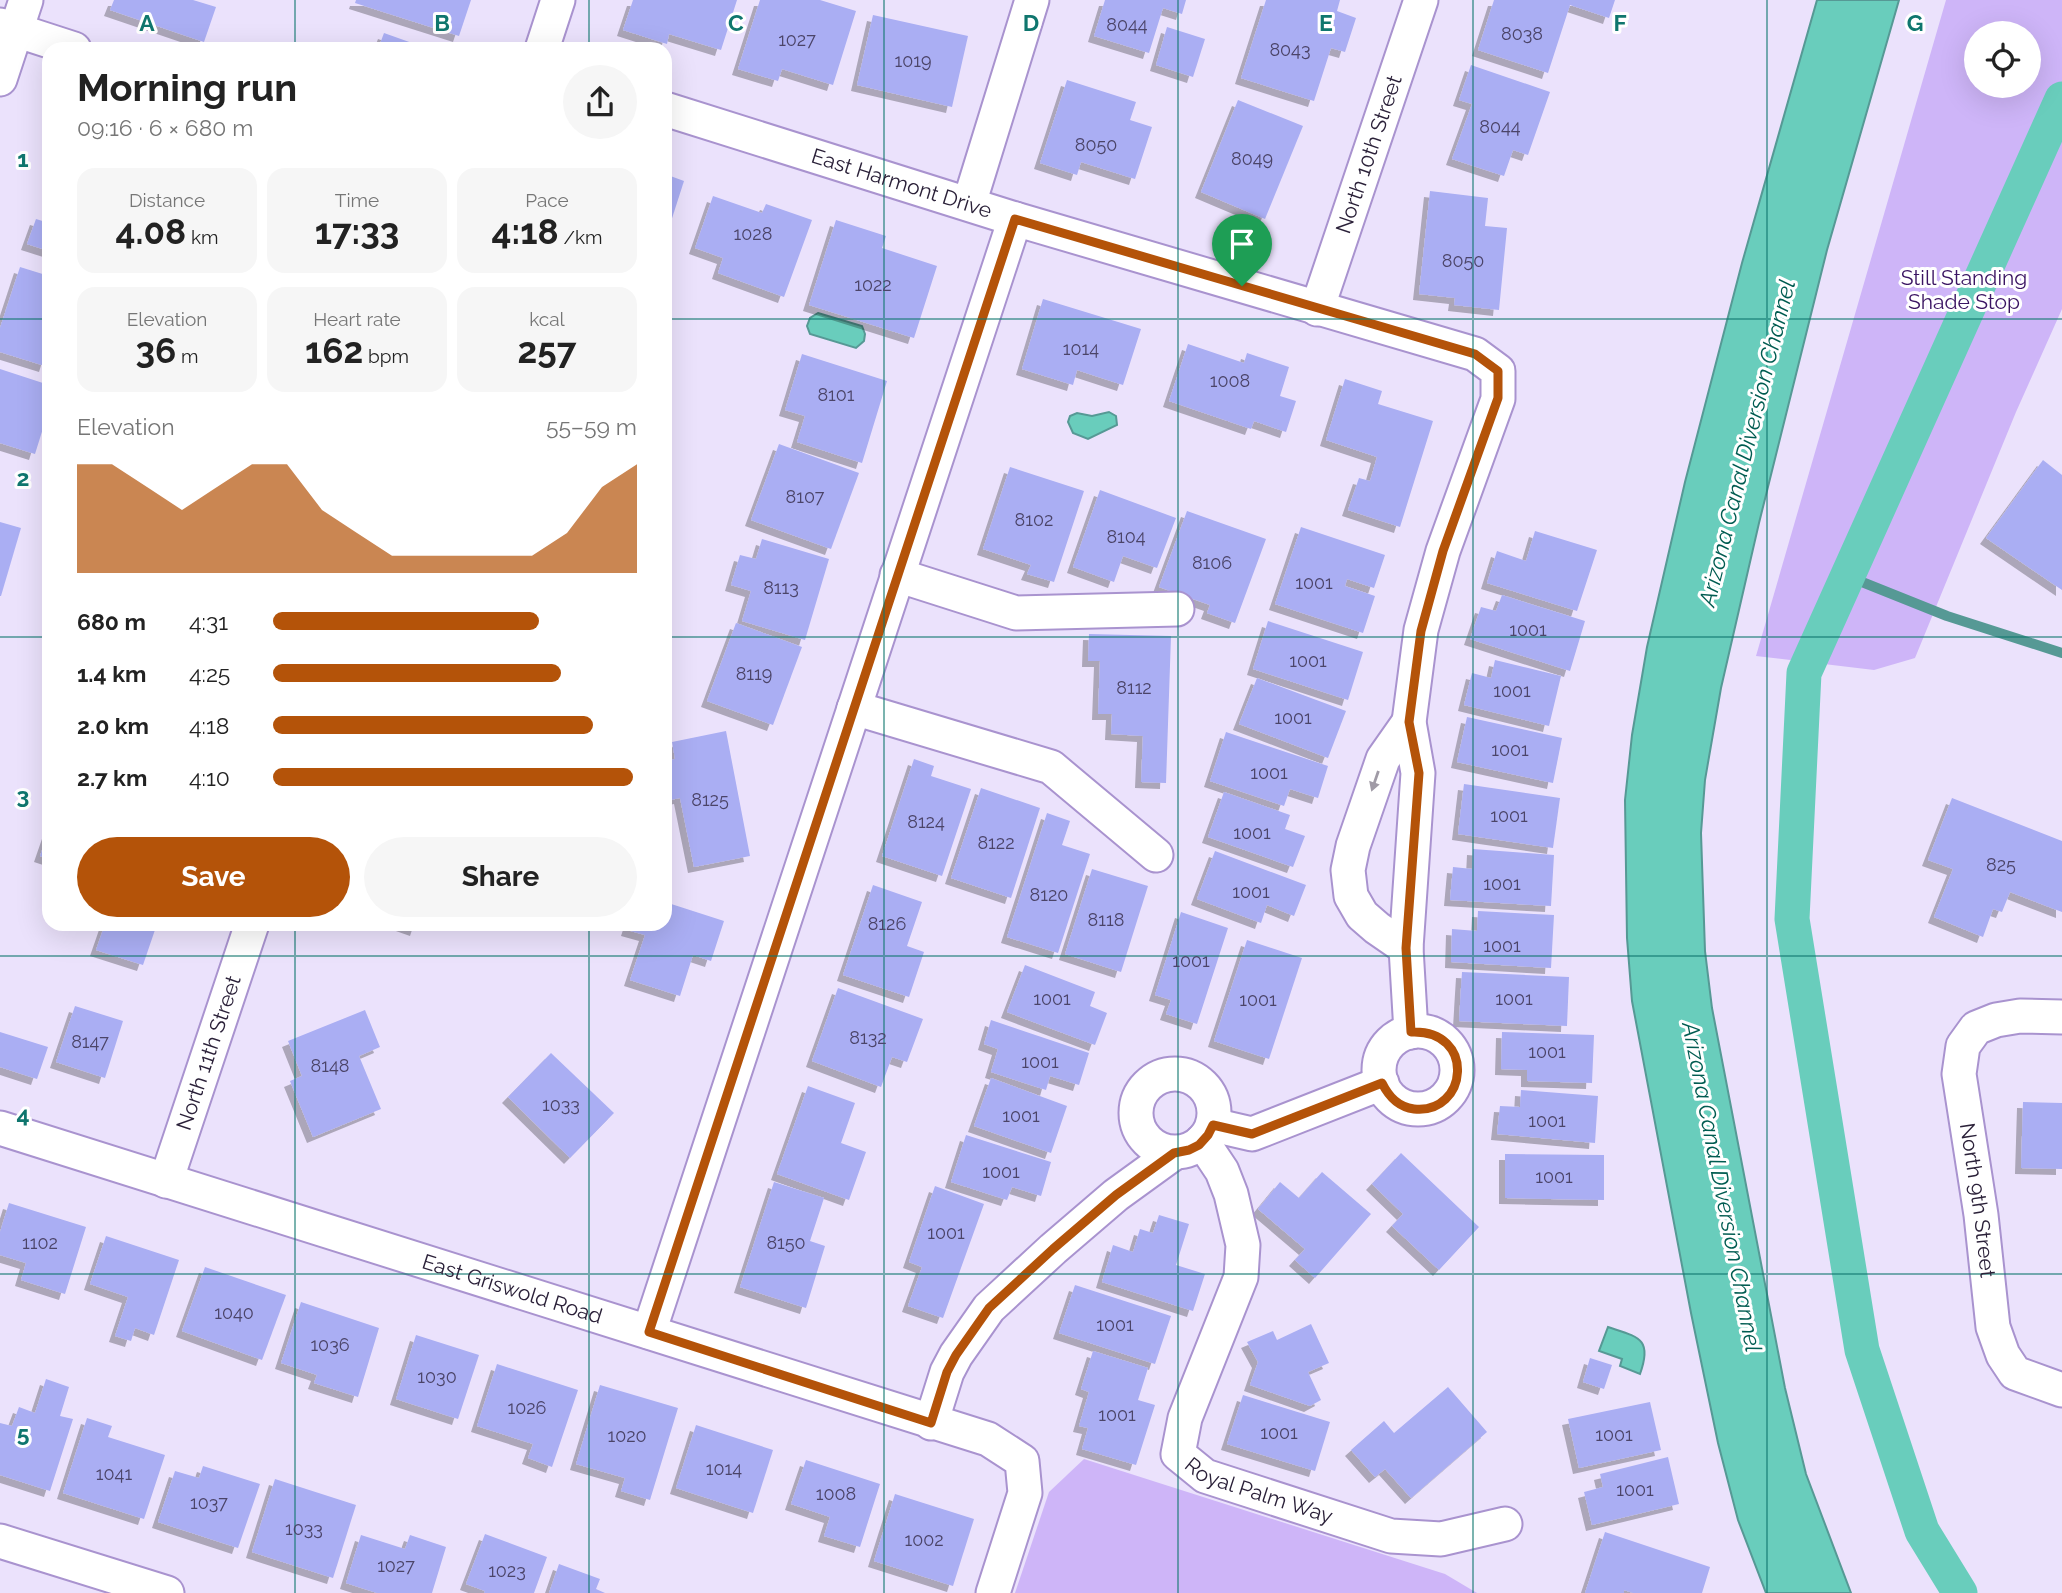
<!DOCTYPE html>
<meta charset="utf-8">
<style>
:root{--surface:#fff;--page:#f6f6f6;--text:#222;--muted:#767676;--accent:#b45309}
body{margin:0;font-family:Raleway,sans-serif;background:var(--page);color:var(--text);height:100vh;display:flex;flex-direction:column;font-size:26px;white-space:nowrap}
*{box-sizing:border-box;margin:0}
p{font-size:23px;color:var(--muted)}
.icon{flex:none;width:38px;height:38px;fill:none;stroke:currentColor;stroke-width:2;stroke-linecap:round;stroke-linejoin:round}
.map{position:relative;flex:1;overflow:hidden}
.sheet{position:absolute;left:42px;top:42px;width:630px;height:889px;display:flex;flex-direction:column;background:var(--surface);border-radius:21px;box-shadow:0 7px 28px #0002}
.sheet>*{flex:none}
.buttons{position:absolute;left:1964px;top:21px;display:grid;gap:14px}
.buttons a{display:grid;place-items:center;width:77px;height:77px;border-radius:50%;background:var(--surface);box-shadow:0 7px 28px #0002;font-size:35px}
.pin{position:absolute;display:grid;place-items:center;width:60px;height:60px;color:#fff;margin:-72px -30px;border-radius:50% 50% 50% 0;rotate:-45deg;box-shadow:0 0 7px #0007}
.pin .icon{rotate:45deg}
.round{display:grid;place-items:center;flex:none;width:74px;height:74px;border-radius:37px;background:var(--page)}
.overview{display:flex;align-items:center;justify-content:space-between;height:119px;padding:0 35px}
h1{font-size:38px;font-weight:700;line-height:52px}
.figures{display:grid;grid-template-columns:repeat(3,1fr);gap:10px;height:119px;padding:7px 35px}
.figures div{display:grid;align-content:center;border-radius:18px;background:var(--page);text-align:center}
.figures b{font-size:35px;font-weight:700}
.figures small{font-size:19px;font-weight:400}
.figures p{font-size:19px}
.chart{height:196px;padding:14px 35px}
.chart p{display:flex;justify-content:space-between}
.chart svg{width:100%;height:126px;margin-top:7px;fill:var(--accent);opacity:.7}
.primary-button{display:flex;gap:14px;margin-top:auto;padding:14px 35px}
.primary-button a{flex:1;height:80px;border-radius:42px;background:var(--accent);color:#fff;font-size:28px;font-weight:700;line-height:80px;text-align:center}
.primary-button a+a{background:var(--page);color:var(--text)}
ul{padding:0 35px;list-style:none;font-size:23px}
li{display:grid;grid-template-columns:112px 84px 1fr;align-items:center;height:52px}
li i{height:18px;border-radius:9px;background:var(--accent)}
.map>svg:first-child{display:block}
</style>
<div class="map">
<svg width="2062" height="1593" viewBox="0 0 2062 1593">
<defs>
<filter id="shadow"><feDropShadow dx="-6" dy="6" stdDeviation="0" flood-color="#0004"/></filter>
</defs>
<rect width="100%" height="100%" fill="#ebe2fc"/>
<g fill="#ceb5f8" fill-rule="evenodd">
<path d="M1946,0H2062V309L2016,412L1915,658L1874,670L1756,656ZM1976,33H2028V86H1976Z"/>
<path d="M1084,1459L1445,1574L1477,1593H1015L1049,1492Z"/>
</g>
<g fill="#69cdbc" stroke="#569995" stroke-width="2">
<path d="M1817,0H1899L1827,250L1759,523L1721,688L1705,780L1701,833L1705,951L1712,1008L1785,1388L1806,1474L1851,1593H1766L1738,1520L1718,1443L1691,1313L1632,1001L1627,938L1625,800L1632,735L1647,647L1685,482L1742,263Z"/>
<path d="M818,313L862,326L865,334L864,341L856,348L810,334L807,326L810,318Z"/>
<path d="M1109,412L1116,416L1117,425L1088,439L1073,433L1068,422L1070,416L1077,413L1092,416Z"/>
<path d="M1608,1327C1638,1337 1653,1338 1640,1374L1620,1366L1622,1359L1599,1351Z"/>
</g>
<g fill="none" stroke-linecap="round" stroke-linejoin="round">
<path stroke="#569995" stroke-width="10" d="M1847,576L1947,616L2062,653"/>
<path stroke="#69cdbc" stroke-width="35" d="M1960,1593L1922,1531L1862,1350L1792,919L1804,673L2062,99"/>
</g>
<g fill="#aaaef3" filter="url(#shadow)">
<path d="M114,0H193L216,7L204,42L110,10Z"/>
<path d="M356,0H471L459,36L355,3Z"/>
<path d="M633,0H737L721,50L669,34L667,44L623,30Z"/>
<path d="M760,0H820L856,11L833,85L782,69L778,81L738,69Z"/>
<path d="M1105,0H1186L1182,14L1163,8L1149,53L1094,36Z"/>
<path d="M1266,0H1340L1337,11L1356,18L1345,52L1331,48L1314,101L1241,78Z"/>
<path d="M1494,0H1615L1609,18L1570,5L1548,73L1478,50Z"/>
<path d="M873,15L968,36L952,107L857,85Z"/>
<path d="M1167,27L1205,39L1193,77L1156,65Z"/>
<path d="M384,33L429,49H378Z"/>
<path d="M1471,65L1550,92L1528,155L1513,150L1504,176L1452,159L1472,104L1459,100Z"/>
<path d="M1067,80L1136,102L1130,120L1152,127L1135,179L1081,162L1077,175L1040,163Z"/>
<path d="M1238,100L1303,126L1265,219L1201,192Z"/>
<path d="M665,174L684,181L666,237H665Z"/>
<path d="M1430,191L1488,198L1485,226L1507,228L1499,310L1454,305L1455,298L1419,294Z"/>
<path d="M713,196L762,213L766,204L812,220L784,297L718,273L723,258L695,248Z"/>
<path d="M36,219L49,223V251L27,244Z"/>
<path d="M836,220L886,236L882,248L937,266L914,338L809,305Z"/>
<path d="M20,267L49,276V353L45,366L0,352V328Z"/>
<path d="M1043,299L1141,329L1123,385L1077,370L1073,385L1022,369Z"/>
<path d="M1188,344L1244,363L1247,353L1289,367L1280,396L1296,401L1286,432L1254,421L1251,429L1169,401Z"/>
<path d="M802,354L887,381L862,463L797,442L805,416L785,410Z"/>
<path d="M0,369L49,385V409L35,454L0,443Z"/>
<path d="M1345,379L1382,391L1378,404L1433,421L1400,527L1348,510L1359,478L1370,481L1377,457L1326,440Z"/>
<path d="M779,444L859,473L831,549L751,520Z"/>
<path d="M2043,460L2062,475V590L1986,538Z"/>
<path d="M1010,467L1084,491L1054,582L1027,574L1031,565L983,549Z"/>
<path d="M1100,490L1176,518L1157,568L1123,556L1114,582L1073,567Z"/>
<path d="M1187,511L1266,539L1235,623L1207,613L1210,605L1159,587Z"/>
<path d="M0,522L21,528L1,596H0Z"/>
<path d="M1301,527L1385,555L1374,588L1347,579L1345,586L1375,596L1363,633L1275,604Z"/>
<path d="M1535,531L1597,550L1577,611L1487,583L1497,551L1526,561Z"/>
<path d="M762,539L829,559L805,640L742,621L751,591L731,585L740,555L756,559Z"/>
<path d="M1502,595L1585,621L1570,671L1470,639L1481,607L1496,611Z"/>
<path d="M1268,621L1363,652L1348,700L1253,669Z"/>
<path d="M736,623L802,647L773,725L707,701Z"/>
<path d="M1089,634L1171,636L1166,783L1141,782L1143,736L1111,734L1112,714H1098L1100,661H1088Z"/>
<path d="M1495,660L1561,676L1549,726L1464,705L1472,673L1491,678Z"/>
<path d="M1257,678L1346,711L1328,758L1239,724Z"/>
<path d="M1467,717L1562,738L1553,783L1457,762Z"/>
<path d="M726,731L750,856L694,867L680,798L665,801V761L675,759L672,742Z"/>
<path d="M1226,732L1328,766L1318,798L1290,789L1284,806L1210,781Z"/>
<path d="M914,759L934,766L931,776L971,789L942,876L882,856Z"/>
<path d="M1464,784L1560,798L1553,848L1458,834Z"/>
<path d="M981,788L1040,808L1011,898L951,878Z"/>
<path d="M1224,792L1290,815L1285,829L1305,836L1293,867L1208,837Z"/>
<path d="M1952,798L2062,841V912L2010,892L2002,912L1993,909L1983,937L1934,917L1953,869L1928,860Z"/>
<path d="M1047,813L1070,821L1062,845L1090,854L1058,953L1007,937Z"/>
<path d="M49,830V859L40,856Z"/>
<path d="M1473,849L1554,855L1551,906L1450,900L1453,867L1472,869Z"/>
<path d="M1215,851L1306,885L1294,916L1267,905L1261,923L1197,899Z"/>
<path d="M1092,869L1148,886L1121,972L1065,954Z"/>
<path d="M873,885L922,902L907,946L924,952L909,997L843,975Z"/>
<path d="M665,902L724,921L711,961L693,955L680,996L630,980L645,935L627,930L629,924H665Z"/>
<path d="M1478,911L1554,915L1551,968L1451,962L1452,929L1477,931Z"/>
<path d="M1181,912L1228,928L1197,1024L1166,1014L1171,1000L1155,995Z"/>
<path d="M105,924H157L143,965L96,950Z"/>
<path d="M399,924H418L416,930Z"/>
<path d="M1247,940L1302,958L1269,1059L1214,1041Z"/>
<path d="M1025,965L1095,992L1090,1006L1107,1013L1095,1045L1007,1012Z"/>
<path d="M1462,972L1569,977L1567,1026L1459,1021Z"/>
<path d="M838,988L923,1019L907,1062L892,1057L881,1087L812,1061Z"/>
<path d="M75,1006L123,1021L105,1078L56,1062Z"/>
<path d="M365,1010L380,1047L359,1056L381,1109L313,1137L290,1081L302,1076L288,1041Z"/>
<path d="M991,1020L1089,1053L1079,1085L1050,1076L1046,1090L991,1072L998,1049L984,1044Z"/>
<path d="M0,1032L48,1047L37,1079L0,1067Z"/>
<path d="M1502,1032L1594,1035L1592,1083L1527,1081V1070L1501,1069Z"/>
<path d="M551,1053L614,1113L570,1158L508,1097Z"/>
<path d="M991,1078L1067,1106L1051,1153L974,1126Z"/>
<path d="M808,1086L855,1103L841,1143L866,1152L849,1200L777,1174Z"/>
<path d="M1521,1090L1598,1096L1595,1143L1497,1134L1500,1106L1520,1107Z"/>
<path d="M2023,1102L2062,1103V1169L2021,1168Z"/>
<path d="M966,1135L1051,1162L1041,1196L1012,1187L1007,1200L951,1182Z"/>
<path d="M1401,1153L1479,1227L1439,1270L1392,1226L1403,1214L1372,1184Z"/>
<path d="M1505,1154L1604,1155V1200L1505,1198Z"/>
<path d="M1322,1172L1371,1214L1315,1278L1295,1260L1305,1249L1258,1209L1280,1182L1299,1198Z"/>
<path d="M774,1182L824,1198L810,1241L825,1246L806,1308L740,1287Z"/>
<path d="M935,1186L984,1204L943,1318L908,1306L922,1267L909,1262Z"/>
<path d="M9,1203L86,1227L65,1294L21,1280L26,1263L0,1255V1232Z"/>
<path d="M1159,1215L1189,1224L1176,1265L1205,1274L1193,1311L1102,1282L1113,1245L1133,1252L1140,1229L1153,1233Z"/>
<path d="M106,1236L179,1260L154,1335L135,1328L131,1341L115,1336L128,1297L90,1284Z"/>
<path d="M205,1267L286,1295L262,1360L182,1331Z"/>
<path d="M1075,1285L1171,1316L1155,1364L1059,1333Z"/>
<path d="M301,1302L379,1328L358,1397L314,1383L317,1375L281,1363Z"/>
<path d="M1311,1324L1329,1363L1308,1372L1321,1400L1310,1406L1250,1385L1258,1362L1247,1342L1273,1331L1277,1340Z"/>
<path d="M416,1335L479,1355L458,1419L396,1399Z"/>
<path d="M1093,1351L1148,1368L1138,1400L1155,1405L1136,1465L1082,1449L1088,1428L1079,1426L1089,1392L1081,1389Z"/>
<path d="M1590,1358L1612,1365L1604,1389L1583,1382Z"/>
<path d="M497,1364L578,1390L552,1467L528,1458L533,1444L477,1426Z"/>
<path d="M46,1379L69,1387L60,1416L73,1419L50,1491L0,1475V1423L12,1426L19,1407L35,1413Z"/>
<path d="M600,1385L678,1408L650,1500L621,1491L625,1478L576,1464Z"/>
<path d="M1448,1387L1487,1432L1411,1498L1385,1469L1375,1477L1351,1450L1384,1421L1394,1433Z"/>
<path d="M1243,1395L1330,1422L1315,1471L1227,1444Z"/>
<path d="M1650,1402L1661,1450L1579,1468L1568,1419Z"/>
<path d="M87,1418L112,1426L108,1437L165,1455L144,1519L63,1493Z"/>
<path d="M696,1425L773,1450L753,1513L676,1488Z"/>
<path d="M1668,1457L1679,1504L1592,1525L1584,1492L1603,1487L1600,1474Z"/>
<path d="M806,1460L880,1484L860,1547L824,1536L830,1517L791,1504Z"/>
<path d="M203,1466L260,1484L238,1548L158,1522L175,1471L199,1478Z"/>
<path d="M275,1479L356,1505L333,1578L252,1552Z"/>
<path d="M895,1494L974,1519L953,1586L874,1561Z"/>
<path d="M1605,1532L1710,1567L1702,1593H1633L1624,1590V1593H1585Z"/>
<path d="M485,1534L547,1557L534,1593H484L485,1591L466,1584Z"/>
<path d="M361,1535L405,1549L410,1535L446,1547L432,1593H377L346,1583Z"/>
<path d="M559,1564L600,1579L596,1589L605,1593H549Z"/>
</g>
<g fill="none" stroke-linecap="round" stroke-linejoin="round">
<g stroke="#a993cf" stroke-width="37">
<g id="minor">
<path d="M0,25L74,49"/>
<path d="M542,49L558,0"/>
<path d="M0,79L26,0"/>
<path id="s1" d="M665,109L1015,219L1475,354L1498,371V399L1443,551L1421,630L1409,722L1418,773L1406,948L1411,1032"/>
<path d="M969,204L1032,0"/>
<path id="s2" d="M1317,309L1421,0"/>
<path d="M897,575L1016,613L1177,609"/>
<path d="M854,708L1051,767L1156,855"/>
<path d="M1406,948L1377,928L1362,915L1351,896L1348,870L1353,846L1383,759L1409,722"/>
<path id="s3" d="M2062,1017L2020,1016L1996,1020L1976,1028L1963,1046L1959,1074L1981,1215L1993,1327L2003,1355L2015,1373L2062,1390"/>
<circle cx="1418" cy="1070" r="39"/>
<circle cx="1175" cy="1113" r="39"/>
<path d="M1213,1125L1252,1134L1382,1083"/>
<path id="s4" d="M0,1128L988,1439L1022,1461L1025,1493L993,1593"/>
<path id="s5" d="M1202,1141L1222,1171L1231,1194L1243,1245L1241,1277L1185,1418L1178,1454L1205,1476L1391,1536L1441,1539L1505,1524"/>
<path id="s6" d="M166,1181L252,924"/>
<path d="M649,1332L1015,219"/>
<path d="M931,1423L947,1372L956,1355L989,1308L1053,1249L1116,1195L1174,1153"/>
<path d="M0,1541L167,1593"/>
</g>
</g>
<use href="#minor" stroke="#fff" stroke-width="33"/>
</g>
<defs><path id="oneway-solid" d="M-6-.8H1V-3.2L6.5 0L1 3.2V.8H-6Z" transform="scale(1.75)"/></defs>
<use fill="#a09ba6" href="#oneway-solid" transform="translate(1375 781) rotate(109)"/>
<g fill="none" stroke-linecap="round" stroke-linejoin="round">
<g stroke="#fff" stroke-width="14">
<path id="route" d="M1015,219L1475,354L1498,371V398L1443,551L1421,631L1409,722L1419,773L1406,948L1411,1032C1477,1029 1468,1115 1414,1109C1398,1107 1389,1097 1382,1083L1252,1134L1213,1125L1208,1135L1199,1145L1189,1150L1174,1153L1116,1195L1053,1249L989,1308L956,1355L947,1372L931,1423L649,1332Z"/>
</g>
<use href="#route" stroke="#b45309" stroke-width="9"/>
</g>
<path fill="none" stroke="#0f766e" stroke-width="2" stroke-opacity="0.55" d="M295,0V49M589,0V49M884,0V1593M1178,0V1593M1473,0V1593M1767,0V1593M0,319H49M665,319H2062M0,637H49M665,637H2062M295,924V1593M589,924V1593M0,956H2062M0,1274H2062"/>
<g text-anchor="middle" stroke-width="6" stroke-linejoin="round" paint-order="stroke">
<g font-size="18" fill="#4b4468">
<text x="1127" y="31">8044</text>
<text x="1522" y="40">8038</text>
<text x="797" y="46">1027</text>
<text x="1290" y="56">8043</text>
<text x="913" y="67">1019</text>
<text x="1500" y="133">8044</text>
<text x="1096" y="151">8050</text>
<text x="1252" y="165">8049</text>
<text x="753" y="240">1028</text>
<text x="1463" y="267">8050</text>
<text x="873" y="291">1022</text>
<text x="1081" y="355">1014</text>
<text x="1230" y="387">1008</text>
<text x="836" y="401">8101</text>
<text x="805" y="503">8107</text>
<text x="1034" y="526">8102</text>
<text x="1126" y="543">8104</text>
<text x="1212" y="569">8106</text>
<text x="1314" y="589">1001</text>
<text x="781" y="594">8113</text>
<text x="1528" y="636">1001</text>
<text x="1308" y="667">1001</text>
<text x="754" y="680">8119</text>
<text x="1134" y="694">8112</text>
<text x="1512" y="697">1001</text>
<text x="1293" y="724">1001</text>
<text x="1510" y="756">1001</text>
<text x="1269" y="779">1001</text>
<text x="710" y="806">8125</text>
<text x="1509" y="822">1001</text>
<text x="926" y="828">8124</text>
<text x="1252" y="839">1001</text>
<text x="996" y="849">8122</text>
<text x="2001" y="871">825</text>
<text x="1502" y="890">1001</text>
<text x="1251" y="898">1001</text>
<text x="1049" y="901">8120</text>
<text x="1106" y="926">8118</text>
<text x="887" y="930">8126</text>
<text x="1502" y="952">1001</text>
<text x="1191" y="967">1001</text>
<text x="1052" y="1005">1001</text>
<text x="1514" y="1005">1001</text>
<text x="1258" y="1006">1001</text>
<text x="868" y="1044">8132</text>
<text x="90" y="1048">8147</text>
<text x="1547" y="1058">1001</text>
<text x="1040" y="1068">1001</text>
<text x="330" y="1072">8148</text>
<text x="561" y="1111">1033</text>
<text x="1021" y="1122">1001</text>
<text x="1547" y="1127">1001</text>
<text x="1001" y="1178">1001</text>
<text x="1554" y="1183">1001</text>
<text x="946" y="1239">1001</text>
<text x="40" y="1249">1102</text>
<text x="786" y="1249">8150</text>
<text x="234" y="1319">1040</text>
<text x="1115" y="1331">1001</text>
<text x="330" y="1351">1036</text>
<text x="437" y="1383">1030</text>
<text x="527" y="1414">1026</text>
<text x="1117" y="1421">1001</text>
<text x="1279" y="1439">1001</text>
<text x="1614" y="1441">1001</text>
<text x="627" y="1442">1020</text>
<text x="724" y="1475">1014</text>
<text x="114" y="1480">1041</text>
<text x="1635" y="1496">1001</text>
<text x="836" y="1500">1008</text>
<text x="209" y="1509">1037</text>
<text x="304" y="1535">1033</text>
<text x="924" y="1546">1002</text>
<text x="396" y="1572">1027</text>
<text x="507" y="1577">1023</text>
</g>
<g font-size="21" fill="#2b2139" stroke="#fff">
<text dy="7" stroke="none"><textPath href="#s2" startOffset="163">North 10th Street</textPath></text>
<text dy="7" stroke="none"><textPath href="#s1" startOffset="248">East Harmont Drive</textPath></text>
<text dy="7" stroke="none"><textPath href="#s6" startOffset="135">North 11th Street</textPath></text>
<text dy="7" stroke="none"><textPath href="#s3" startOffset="266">North 9th Street</textPath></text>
<text dy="7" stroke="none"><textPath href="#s4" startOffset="537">East Griswold Road</textPath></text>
<text dy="7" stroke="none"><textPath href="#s5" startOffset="424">Royal Palm Way</textPath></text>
</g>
<g font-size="21" fill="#3a1462" stroke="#fff">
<text x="1964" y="285">Still Standing<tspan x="1964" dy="24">Shade Stop</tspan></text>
</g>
<g font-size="23" font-style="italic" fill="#005c51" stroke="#fff">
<text transform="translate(1747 443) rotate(-76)" y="8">Arizona Canal Diversion Channel</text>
<text transform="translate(1722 1187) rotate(79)" y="8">Arizona Canal Diversion Channel</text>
</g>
</g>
<g font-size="23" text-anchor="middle" font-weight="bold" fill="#0f766e" stroke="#fff" stroke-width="6" stroke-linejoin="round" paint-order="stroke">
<text x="147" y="31">A</text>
<text x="442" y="31">B</text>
<text x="736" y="31">C</text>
<text x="1031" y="31">D</text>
<text x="1326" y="31">E</text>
<text x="1620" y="31">F</text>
<text x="1915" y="31">G</text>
<text x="23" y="167">1</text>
<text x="23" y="486">2</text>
<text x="23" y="804">3</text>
<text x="23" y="1123">4</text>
<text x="23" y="1442">5</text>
</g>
</svg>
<div class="buttons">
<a><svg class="icon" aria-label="locate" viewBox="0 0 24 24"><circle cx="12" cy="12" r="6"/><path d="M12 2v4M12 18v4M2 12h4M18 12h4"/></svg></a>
</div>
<div class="pin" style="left:1242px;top:286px;background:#1e9e55"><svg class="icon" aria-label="arrive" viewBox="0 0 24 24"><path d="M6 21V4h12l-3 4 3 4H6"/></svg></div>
<section class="sheet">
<div class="overview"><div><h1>Morning run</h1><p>09:16 · 6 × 680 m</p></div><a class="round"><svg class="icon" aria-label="share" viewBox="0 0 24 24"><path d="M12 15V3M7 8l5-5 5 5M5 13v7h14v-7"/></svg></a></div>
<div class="figures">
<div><p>Distance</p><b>4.08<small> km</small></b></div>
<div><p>Time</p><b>17:33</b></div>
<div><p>Pace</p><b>4:18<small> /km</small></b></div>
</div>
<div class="figures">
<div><p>Elevation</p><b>36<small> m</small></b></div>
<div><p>Heart rate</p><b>162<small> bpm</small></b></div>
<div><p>kcal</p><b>257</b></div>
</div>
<div class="chart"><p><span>Elevation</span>55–59 m</p>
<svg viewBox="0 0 160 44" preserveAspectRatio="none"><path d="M0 44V6L10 6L20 14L30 22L40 14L50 6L60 6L70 22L80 30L90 38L100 38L110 38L120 38L130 38L140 30L150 14L160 6V44z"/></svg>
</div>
<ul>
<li><b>680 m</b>4:31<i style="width:73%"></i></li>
<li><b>1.4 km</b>4:25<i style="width:79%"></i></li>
<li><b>2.0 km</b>4:18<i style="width:88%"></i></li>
<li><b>2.7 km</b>4:10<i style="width:99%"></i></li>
</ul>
<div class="primary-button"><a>Save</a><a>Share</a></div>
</section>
</div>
